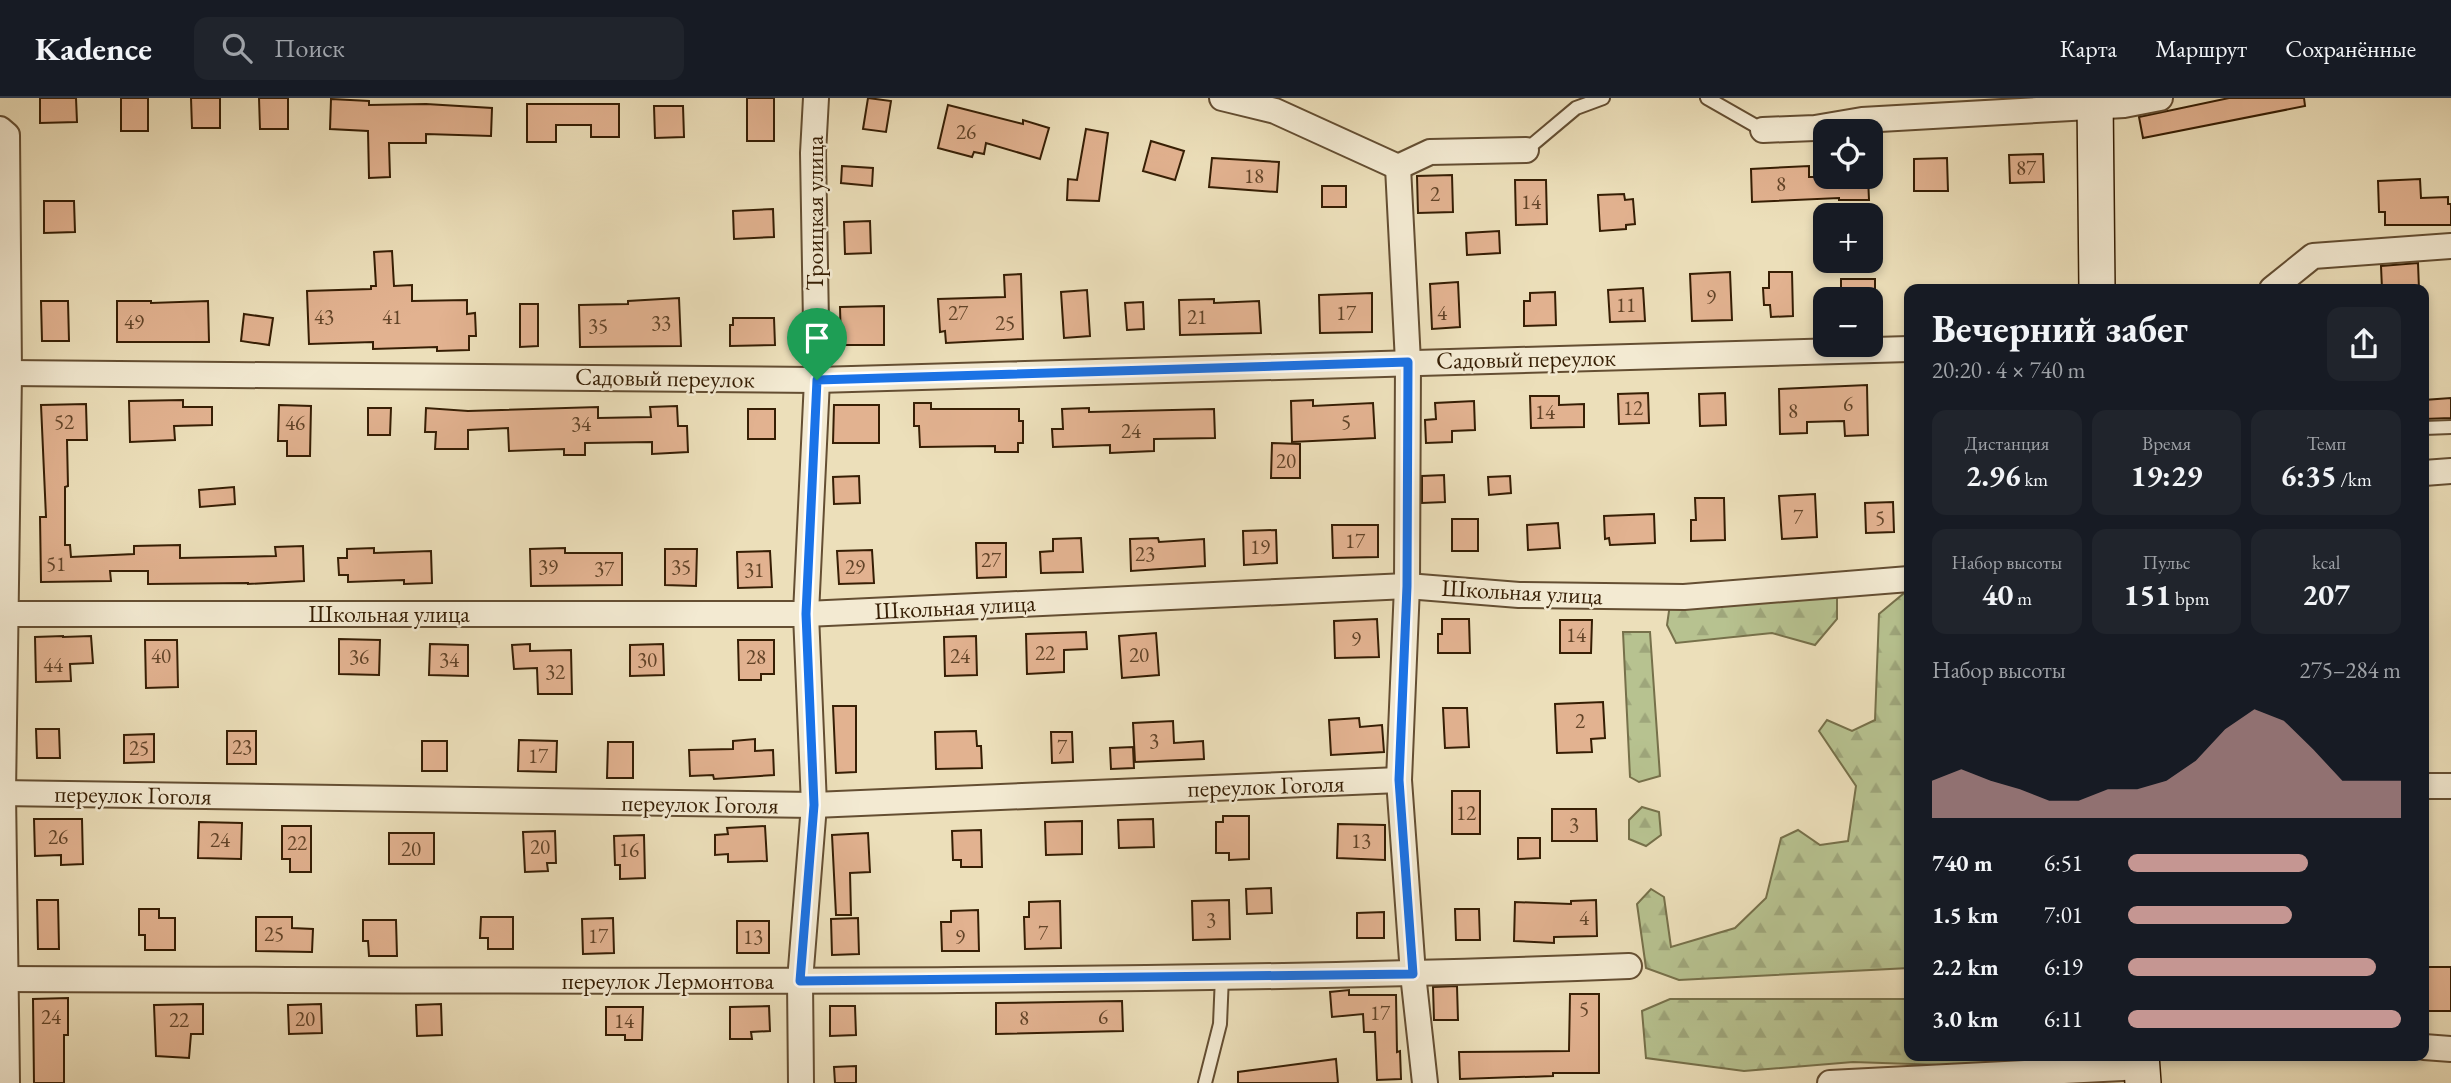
<!DOCTYPE html>
<html lang="ru">
<meta charset="utf-8">
<style>
:root{--surface:#171b24;--page:#20242c;--text:#f1f3f6;--muted:#9ea1a6;--line:#363941;--accent:#c59692}
body{margin:0;font-family:"EB Garamond",serif;background:var(--page);color:var(--text);height:100vh;display:flex;flex-direction:column;font-size:26px;white-space:nowrap}
*{box-sizing:border-box;margin:0}
p{font-size:23px;color:var(--muted)}
.icon{flex:none;width:38px;height:38px;fill:none;stroke:currentColor;stroke-width:2;stroke-linecap:round;stroke-linejoin:round}
.map{position:relative;flex:1;overflow:hidden}
.details{position:absolute;left:1904px;top:186px;width:525px;height:777px;display:flex;flex-direction:column;background:var(--surface);border-radius:14px;box-shadow:0 4px 10px #0003}
.details>*{flex:none}
.buttons{position:absolute;left:1813px;top:21px;display:grid;gap:14px}
.buttons a{display:grid;place-items:center;width:70px;height:70px;border-radius:14px;background:var(--surface);box-shadow:0 4px 10px #0003;font-size:35px}
.pin{position:absolute;display:grid;place-items:center;width:60px;height:60px;color:#fff;margin:-72px -30px;border-radius:50% 50% 50% 0;rotate:-45deg;box-shadow:0 0 7px #0007}
.pin .icon{rotate:45deg}
.round{display:grid;place-items:center;flex:none;width:74px;height:74px;border-radius:14px;background:var(--page)}
.headline{display:flex;align-items:center;justify-content:space-between;height:119px;padding:0 28px}
h1{font-size:38px;font-weight:700;line-height:52px}
.figures{display:grid;grid-template-columns:repeat(3,1fr);gap:10px;height:119px;padding:7px 28px}
.figures div{display:grid;align-content:center;border-radius:14px;background:var(--page);text-align:center}
.figures b{font-size:30px;font-weight:700}
.figures small{font-size:19px;font-weight:400}
.figures p{font-size:19px}
.chart{height:196px;padding:14px 28px}
.chart p{display:flex;justify-content:space-between}
.chart svg{width:100%;height:126px;margin-top:7px;fill:var(--accent);opacity:.7}
ul{padding:0 28px;list-style:none;font-size:23px}
li{display:grid;grid-template-columns:112px 84px 1fr;align-items:center;height:52px}
li i{height:18px;border-radius:9px;background:var(--accent)}
header{display:flex;align-items:center;gap:42px;box-sizing:border-box;height:98px;padding:0 35px;background:var(--surface);border-bottom:2px solid var(--line)}
header strong{font-size:33px}
nav{display:flex;gap:38px;margin-inline-start:auto;font-size:24px}
.search{width:490px;height:63px;background:var(--page);display:flex;align-items:center;gap:18px;box-sizing:border-box;padding:0 24px;border-radius:14px;color:var(--muted);font-size:26px}
.map>svg:first-child{display:block}
</style>
<header>
<strong>Kadence</strong>
<div class="search"><svg class="icon" aria-label="search" viewBox="0 0 24 24"><circle cx="10" cy="10" r="6"/><path d="M15 15l6 6"/></svg>Поиск</div>
<nav><a>Карта</a><a>Маршрут</a><a>Сохранённые</a></nav>
</header>
<div class="map">
<svg width="2451" height="985" viewBox="0 0 2451 985">
<defs>
<pattern id="forest-firs" width="22" height="20" patternUnits="userSpaceOnUse" patternTransform="scale(1.75)"><rect width="22" height="20" fill="#b7c290"/><path d="M5 1l3.5 6h-7zM16 11l3.5 6h-7z" fill="#9ea67b"/></pattern>
</defs>
<rect width="100%" height="100%" fill="#ecdfba"/>
<filter id="stains"><feTurbulence type="fractalNoise" baseFrequency=".00286" numOctaves="4"/><feColorMatrix values="0 0 0 0 .2 0 0 0 0 .09 0 0 0 0 .02 0 0 0 .5 -.17"/></filter>
<radialGradient id="worn" r=".72"><stop offset=".6" stop-color="#630" stop-opacity="0"/><stop offset="1" stop-color="#630" stop-opacity=".3"/></radialGradient>
<g fill="url(#forest-firs)" stroke="#76704a" stroke-width="2">
<path d="M1909,491V870L1679,882L1646,870L1637,806L1651,791L1664,799L1671,849L1735,830L1766,800L1781,740L1798,732L1820,747L1848,743L1856,688L1819,633L1827,622L1852,633L1875,622L1879,516Z"/>
<path d="M1837,495V521L1815,547L1772,535L1676,545L1667,527L1670,506Z"/>
<path d="M1623,534H1650L1660,678L1639,684L1630,679Z"/>
<path d="M1642,709L1659,714L1661,737L1646,748L1629,741V722Z"/>
<path d="M1670,901H1909V957H2023L2000,969L1853,964L1744,973L1646,960L1642,913Z"/>
</g>
<g fill="#e2b290" stroke="#361e04" stroke-width="2">
<path d="M40,0H76L77,24L40,25Z"/>
<rect x="121" y="0" width="27" height="33"/>
<path d="M191,0H220V30H192Z"/>
<path d="M259,0H288V31H260Z"/>
<rect x="747" y="0" width="27" height="43"/>
<path d="M868,0L891,3L886,34L863,31Z"/>
<path d="M2229,0H2304L2305,8L2143,40L2139,19Z"/>
<path d="M331,1L369,3V7L426,6L492,10L491,38L426,36V45H389L390,79L369,80L368,33L330,31Z"/>
<path d="M527,6H619V39H591V27H556V44H527Z"/>
<path d="M948,7L1023,26V22L1049,30L1040,61L986,45L984,56L974,54L972,59L938,50Z"/>
<path d="M654,8H683L684,39L655,40Z"/>
<path d="M1086,31L1108,35L1099,103L1067,102L1068,81L1077,82Z"/>
<path d="M1151,43L1184,53L1175,82L1143,73Z"/>
<path d="M2043,56L2044,84L2010,85L2009,57Z"/>
<path d="M1212,60L1279,64L1277,94L1209,89Z"/>
<path d="M1947,60L1948,93H1914V61Z"/>
<path d="M842,68L873,70L872,88L841,85Z"/>
<path d="M1809,68V79H1868L1869,102H1839V100L1752,104L1751,71Z"/>
<path d="M1452,77L1453,114L1418,115L1417,78Z"/>
<path d="M2420,81L2421,100L2448,99V106H2451V127H2385V114H2379L2378,83Z"/>
<path d="M1515,82H1546L1547,126L1516,127Z"/>
<rect x="1322" y="88" width="24" height="21"/>
<path d="M1624,96L1625,102L1633,101L1635,126L1626,127V131L1600,133L1598,97Z"/>
<path d="M44,103H74L75,134L44,135Z"/>
<path d="M773,111L774,139L734,141L733,113Z"/>
<path d="M870,123L871,155L845,156L844,124Z"/>
<path d="M1499,133L1500,155L1467,157L1466,135Z"/>
<path d="M392,153L394,188L412,187V203L467,202V216L475,215L476,238H469V252L437,253V249L373,251V244L309,246L307,193L371,191V188H376L374,154Z"/>
<path d="M2418,165L2419,191H2382L2381,168Z"/>
<path d="M1730,174L1732,222L1692,223L1690,176Z"/>
<path d="M1769,174H1792L1793,218L1771,219L1770,207H1764L1763,190H1769Z"/>
<path d="M1021,176L1023,241L946,245L945,233L940,234L938,201L1005,199L1004,177Z"/>
<rect x="1841" y="181" width="34" height="20"/>
<path d="M1458,184L1460,229L1432,231L1430,186Z"/>
<path d="M1643,190L1645,223L1610,224L1608,192Z"/>
<path d="M1087,192L1090,238L1064,240L1061,194Z"/>
<path d="M1555,194L1556,227L1524,228V203H1530V195Z"/>
<path d="M1372,195V234L1320,235L1319,197Z"/>
<path d="M679,200L681,248L580,249L579,207L628,206V203Z"/>
<path d="M1214,201V205L1259,203L1261,235L1180,237L1179,202Z"/>
<path d="M41,203H68L69,243H42Z"/>
<path d="M117,203H151V205L208,203L209,244H117Z"/>
<path d="M1143,204L1144,231L1127,232L1125,205Z"/>
<path d="M520,206H538V248L520,249Z"/>
<path d="M884,208V247H841L840,209Z"/>
<path d="M244,216L273,220L269,247L241,243Z"/>
<path d="M733,220H774L775,247L730,248V227H733Z"/>
<path d="M1867,287L1868,337L1845,338L1844,323L1807,324V335L1780,336L1779,291Z"/>
<path d="M1648,295L1649,325L1619,326L1618,296Z"/>
<path d="M1725,295L1726,327L1700,328L1699,296Z"/>
<path d="M1530,298H1559V307L1584,306V329L1531,330Z"/>
<path d="M2451,300V320L2424,321V302Z"/>
<path d="M183,302V309H212V327L174,328L175,342L130,344L129,303Z"/>
<path d="M1313,302V308L1373,305L1375,340L1292,344L1291,303Z"/>
<path d="M1474,303L1475,332L1452,333V344L1426,345L1425,322L1436,321L1435,305Z"/>
<path d="M914,305H931V311H1019V323H1023V345H1018V354H995V348L920,349L919,328H914Z"/>
<path d="M86,306L87,342H67L68,388L65,389V447H70L71,459L134,456V448L180,447V460L276,458L275,449L303,448L304,483L248,486V485L148,486V473H110L111,483L41,484L40,419H46L41,307Z"/>
<path d="M279,307L311,308L310,358H287V343H278Z"/>
<path d="M834,307H879V345H833Z"/>
<path d="M677,308L678,328H687L688,354L652,356V344L585,345V357H564V351L509,353L508,330L468,332V351H435L436,334H425L426,310L468,313L598,309V320L651,319L650,309Z"/>
<path d="M368,310H391L390,337H368Z"/>
<path d="M1089,310V314L1214,311L1215,340L1154,341V353L1110,355V347L1053,349L1052,331H1063L1062,311Z"/>
<rect x="748" y="311" width="27" height="30"/>
<path d="M1272,345L1300,346V380H1271Z"/>
<path d="M1444,377L1445,404L1422,405V378Z"/>
<path d="M859,378L860,405L834,406L833,379Z"/>
<path d="M1510,378L1511,395L1489,397L1488,379Z"/>
<path d="M234,389L235,406L200,409L199,392Z"/>
<path d="M1815,396L1817,439L1782,441L1779,398Z"/>
<path d="M1695,400H1724L1725,442L1691,443V422H1696Z"/>
<path d="M1893,404L1894,434L1866,435L1865,405Z"/>
<path d="M1654,416L1655,445L1610,447L1609,440L1605,441L1604,418Z"/>
<rect x="1452" y="421" width="26" height="32"/>
<path d="M1558,425L1560,450L1528,452L1527,427Z"/>
<path d="M1332,427H1378V459L1333,460Z"/>
<path d="M1276,432L1277,465L1244,467L1243,433Z"/>
<path d="M1081,440L1083,474L1041,475L1040,454L1053,453V441Z"/>
<path d="M1158,440L1159,444L1204,441L1205,468L1131,473L1130,441Z"/>
<path d="M976,445H1006V479L977,480Z"/>
<path d="M374,450V455L431,453L432,485L404,486V482L348,484V477H339L338,460H347V451Z"/>
<path d="M565,450V455H622V487L531,488L530,451Z"/>
<path d="M665,451H697L696,488L665,487Z"/>
<path d="M872,452L874,485L839,486L837,453Z"/>
<path d="M770,453L772,489L738,490L737,454Z"/>
<path d="M1377,521L1379,559L1335,560L1334,523Z"/>
<path d="M1442,521H1469L1470,555H1438V536H1442Z"/>
<path d="M1560,522H1592L1591,555H1560Z"/>
<path d="M1086,534L1087,551L1064,552V574L1027,576L1026,536Z"/>
<path d="M1156,535L1159,577L1122,580L1119,538Z"/>
<path d="M63,538V539L91,538L93,565L70,566L71,583L36,584L35,539Z"/>
<path d="M976,538L977,577L945,578L944,539Z"/>
<path d="M339,541L380,542L379,577L339,576Z"/>
<path d="M145,542H177L178,589L146,590Z"/>
<path d="M738,542H774V576H761V582H739Z"/>
<path d="M430,546L468,547V578L429,577Z"/>
<path d="M530,546V553L571,552L572,596H538L537,570L514,571L512,547Z"/>
<path d="M663,546L664,577L630,578V547Z"/>
<path d="M1603,604L1605,640L1591,641L1592,654L1557,655L1555,606Z"/>
<path d="M833,608H856V674L836,675Z"/>
<path d="M1443,610H1467L1469,649L1445,650Z"/>
<path d="M1359,620L1360,629L1382,627L1384,654L1331,657L1329,622Z"/>
<path d="M1173,623L1174,645L1203,643L1204,661L1135,664L1133,625Z"/>
<path d="M36,631H59L60,660H37Z"/>
<rect x="227" y="633" width="29" height="33"/>
<path d="M976,633L977,648H981L982,670L936,671L935,634Z"/>
<path d="M1051,634H1072L1073,664L1052,665Z"/>
<path d="M154,636V664L124,665V637Z"/>
<path d="M755,641V653L773,652L774,677L714,681L713,677L690,678L689,652L733,651V643Z"/>
<path d="M519,642L557,643L556,674L518,673Z"/>
<rect x="422" y="643" width="25" height="30"/>
<path d="M608,644H633V680H607Z"/>
<path d="M1133,649L1134,670L1111,671L1110,650Z"/>
<rect x="1452" y="693" width="28" height="43"/>
<path d="M1552,711H1596L1597,743H1552Z"/>
<path d="M1223,718H1249V761L1229,762V755H1216V724H1223Z"/>
<path d="M34,721H82L83,766L61,767V757L35,758Z"/>
<path d="M1153,721L1154,749L1119,750L1118,722Z"/>
<path d="M1082,723V756L1046,757L1045,724Z"/>
<path d="M199,724L242,725L241,761L198,760Z"/>
<path d="M1338,726L1385,727V762L1337,760Z"/>
<path d="M282,728H311V774H290V761H282Z"/>
<path d="M765,728L767,763L728,764V756L715,757V737L728,736L727,730Z"/>
<path d="M981,732L982,769H961V762H953L952,733Z"/>
<path d="M555,733L556,765H547L548,773L525,774L523,734Z"/>
<rect x="389" y="735" width="45" height="31"/>
<path d="M868,735L870,774L850,775L851,817H836L832,737Z"/>
<path d="M644,737L645,780L620,781V767H615L614,738Z"/>
<path d="M1518,740H1540V760L1518,761Z"/>
<path d="M1271,790L1272,815L1247,816L1246,791Z"/>
<path d="M37,802H58L59,851H38Z"/>
<path d="M1229,802L1230,841L1193,842L1192,803Z"/>
<path d="M1596,802L1597,838L1554,839V845L1514,843L1515,804L1571,806V803Z"/>
<path d="M1060,803L1061,850L1025,851L1024,819H1029V804Z"/>
<path d="M139,811H159V820H175V852H145V837H139Z"/>
<path d="M1455,811H1479L1480,842H1456Z"/>
<path d="M978,812L979,853H942L941,824H951V813Z"/>
<path d="M1384,814V840H1357V815Z"/>
<path d="M256,819H292V830L313,831L312,854L256,853Z"/>
<path d="M481,819H513V851H488V840H480Z"/>
<path d="M613,820L614,855L583,856L582,821Z"/>
<path d="M858,820L859,856L832,857L831,821Z"/>
<path d="M363,822H396L397,858H369L368,843H363Z"/>
<rect x="737" y="823" width="32" height="32"/>
<rect x="2428" y="869" width="23" height="44"/>
<path d="M1457,888L1458,922H1434L1433,889Z"/>
<path d="M1349,892V897H1396L1397,954L1400,953L1401,981L1377,982L1375,934H1364L1363,916L1332,919L1330,894Z"/>
<path d="M1570,896H1599V975H1553V978L1460,981L1459,954L1569,953Z"/>
<path d="M68,900V937H64V985H34L33,901Z"/>
<path d="M1122,903L1123,933L996,936V905Z"/>
<path d="M203,906V936H191L189,960L156,958L154,907Z"/>
<path d="M321,906L322,935L289,936L288,907Z"/>
<path d="M441,906L442,937L417,938L416,907Z"/>
<path d="M769,908L770,933L751,934L752,941H730V909Z"/>
<path d="M830,908H855L856,937L830,938Z"/>
<path d="M606,909H643L642,942H625V937H606Z"/>
<path d="M1336,961L1338,985H1238V974Z"/>
<path d="M856,968V985H835L834,969Z"/>
</g>
<g fill="none" stroke-linecap="round" stroke-linejoin="round">
<g stroke="#644e32" stroke-width="16">
<g id="lane">
<path d="M1707,0L1763,32"/>
<path d="M1526,52L1576,10L1603,0"/>
<path d="M2424,330L2451,329"/>
<path d="M1205,985L1220,926L1222,878"/>
</g>
</g>
<g stroke="#644e32" stroke-width="28">
<g id="street">
<path d="M1222,0L1275,13L1398,69L1430,54L1526,52"/>
<path d="M0,31L7,37L9,275L3,695L7,985"/>
<path d="M1763,32L1815,30L1862,22L2124,7L2160,0"/>
<path d="M1398,69L1408,264L1407,488L1399,682L1413,876L1425,985"/>
<path d="M2272,191L2313,158L2451,148"/>
<path d="M9,275L817,282L1909,251"/>
<path d="M2424,375L2451,373"/>
<path d="M0,516H806L1407,488L1519,497L1684,499L1909,481"/>
<path d="M2424,688H2451"/>
<path d="M0,695L814,707L1399,682"/>
<path d="M0,881C543,882 1087,889 1629,868"/>
<path d="M2424,949L2451,951"/>
<path d="M801,985L800,883L814,707L806,516L817,282L813,55L816,0"/>
<path d="M1830,985L2142,969"/>
</g>
</g>
<g stroke="#361e04" stroke-width="38">
<g id="secondary">
<path d="M2095,0L2097,191"/>
<path d="M2141,957L2143,985"/>
</g>
</g>
<use href="#lane" stroke="#f3ead2" stroke-width="12"/>
<use href="#street" stroke="#f3ead2" stroke-width="24"/>
<use href="#secondary" stroke="#f3ead2" stroke-width="35"/>
</g>
<g fill="none" stroke-linecap="round" stroke-linejoin="round">
<g stroke="#fff" stroke-width="14">
<path id="route" d="M1408,264L1407,488L1399,682L1413,876L800,883L814,707L806,516L817,282Z"/>
</g>
<use href="#route" stroke="#1a73e8" stroke-width="9"/>
</g>
<g text-anchor="middle" stroke-width="5" stroke-linejoin="round" paint-order="stroke">
<g font-size="21" fill="#614327">
<text x="966" y="41">26</text>
<text x="2026" y="77">87</text>
<text x="1254" y="85">18</text>
<text x="1781" y="93">8</text>
<text x="1435" y="103">2</text>
<text x="1531" y="111">14</text>
<text x="1711" y="206">9</text>
<text x="1626" y="214">11</text>
<text x="958" y="222">27</text>
<text x="1346" y="222">17</text>
<text x="1442" y="222">4</text>
<text x="324" y="226">43</text>
<text x="392" y="226">41</text>
<text x="1197" y="226">21</text>
<text x="134" y="231">49</text>
<text x="661" y="232">33</text>
<text x="1005" y="232">25</text>
<text x="598" y="235">35</text>
<text x="1848" y="313">6</text>
<text x="1633" y="317">12</text>
<text x="1793" y="320">8</text>
<text x="1545" y="321">14</text>
<text x="64" y="331">52</text>
<text x="1346" y="331">5</text>
<text x="295" y="332">46</text>
<text x="581" y="333">34</text>
<text x="1131" y="340">24</text>
<text x="1286" y="370">20</text>
<text x="1798" y="426">7</text>
<text x="1880" y="427">5</text>
<text x="1355" y="450">17</text>
<text x="1260" y="456">19</text>
<text x="1145" y="463">23</text>
<text x="991" y="469">27</text>
<text x="56" y="473">51</text>
<text x="548" y="476">39</text>
<text x="681" y="476">35</text>
<text x="855" y="476">29</text>
<text x="604" y="478">37</text>
<text x="754" y="479">31</text>
<text x="1576" y="544">14</text>
<text x="1356" y="548">9</text>
<text x="1045" y="562">22</text>
<text x="1139" y="564">20</text>
<text x="161" y="565">40</text>
<text x="960" y="565">24</text>
<text x="359" y="566">36</text>
<text x="756" y="566">28</text>
<text x="449" y="569">34</text>
<text x="647" y="569">30</text>
<text x="53" y="574">44</text>
<text x="555" y="581">32</text>
<text x="1580" y="630">2</text>
<text x="1154" y="650">3</text>
<text x="242" y="656">23</text>
<text x="1062" y="656">7</text>
<text x="139" y="657">25</text>
<text x="538" y="665">17</text>
<text x="1466" y="722">12</text>
<text x="1574" y="734">3</text>
<text x="58" y="746">26</text>
<text x="220" y="749">24</text>
<text x="1361" y="750">13</text>
<text x="297" y="752">22</text>
<text x="540" y="756">20</text>
<text x="411" y="758">20</text>
<text x="629" y="759">16</text>
<text x="1584" y="827">4</text>
<text x="1211" y="829">3</text>
<text x="1043" y="842">7</text>
<text x="274" y="843">25</text>
<text x="598" y="845">17</text>
<text x="753" y="846">13</text>
<text x="960" y="846">9</text>
<text x="1584" y="918">5</text>
<text x="1380" y="922">17</text>
<text x="51" y="926">24</text>
<text x="1103" y="926">6</text>
<text x="1024" y="927">8</text>
<text x="305" y="928">20</text>
<text x="179" y="929">22</text>
<text x="624" y="930">14</text>
</g>
<g font-size="24" fill="#361e04" stroke="#f3ead2">
<text transform="translate(815 115) rotate(-90)" y="8">Троицкая улица</text>
<text transform="translate(1526 261) rotate(-1)" y="8">Садовый переулок</text>
<text transform="translate(665 280) rotate(1)" y="8">Садовый переулок</text>
<text transform="translate(1522 494) rotate(3)" y="8">Школьная улица</text>
<text transform="translate(955 509) rotate(-3)" y="8">Школьная улица</text>
<text x="389" y="524">Школьная улица</text>
<text transform="translate(1266 688) rotate(-2)" y="8">переулок Гоголя</text>
<text transform="translate(133 697) rotate(1)" y="8">переулок Гоголя</text>
<text transform="translate(700 706) rotate(1)" y="8">переулок Гоголя</text>
<text x="668" y="891">переулок Лермонтова</text>
</g>
</g>
<rect width="100%" height="100%" filter="url(#stains)"/>
<rect width="100%" height="100%" fill="url(#worn)"/>
</svg>
<div class="buttons">
<a><svg class="icon" aria-label="locate" viewBox="0 0 24 24"><circle cx="12" cy="12" r="6"/><path d="M12 2v4M12 18v4M2 12h4M18 12h4"/></svg></a>
<a>+</a>
<a>−</a>
</div>
<div class="pin" style="left:817px;top:282px;background:#1e9e55"><svg class="icon" aria-label="arrive" viewBox="0 0 24 24"><path d="M6 21V4h12l-3 4 3 4H6"/></svg></div>
<section class="details">
<div class="headline"><div><h1>Вечерний забег</h1><p>20:20 · 4 × 740 m</p></div><a class="round"><svg class="icon" aria-label="share" viewBox="0 0 24 24"><path d="M12 15V3M7 8l5-5 5 5M5 13v7h14v-7"/></svg></a></div>
<div class="figures">
<div><p>Дистанция</p><b>2.96<small> km</small></b></div>
<div><p>Время</p><b>19:29</b></div>
<div><p>Темп</p><b>6:35<small> /km</small></b></div>
</div>
<div class="figures">
<div><p>Набор высоты</p><b>40<small> m</small></b></div>
<div><p>Пульс</p><b>151<small> bpm</small></b></div>
<div><p>kcal</p><b>207</b></div>
</div>
<div class="chart"><p><span>Набор высоты</span>275–284 m</p>
<svg viewBox="0 0 160 44" preserveAspectRatio="none"><path d="M0 44V31L10 27L20 31L30 34L40 38L50 38L60 34L70 34L80 31L90 24L100 13L110 6L120 10L130 20L140 31L150 31L160 31V44z"/></svg>
</div>
<ul>
<li><b>740 m</b>6:51<i style="width:66%"></i></li>
<li><b>1.5 km</b>7:01<i style="width:60%"></i></li>
<li><b>2.2 km</b>6:19<i style="width:91%"></i></li>
<li><b>3.0 km</b>6:11<i style="width:100%"></i></li>
</ul>
</section>
</div>
